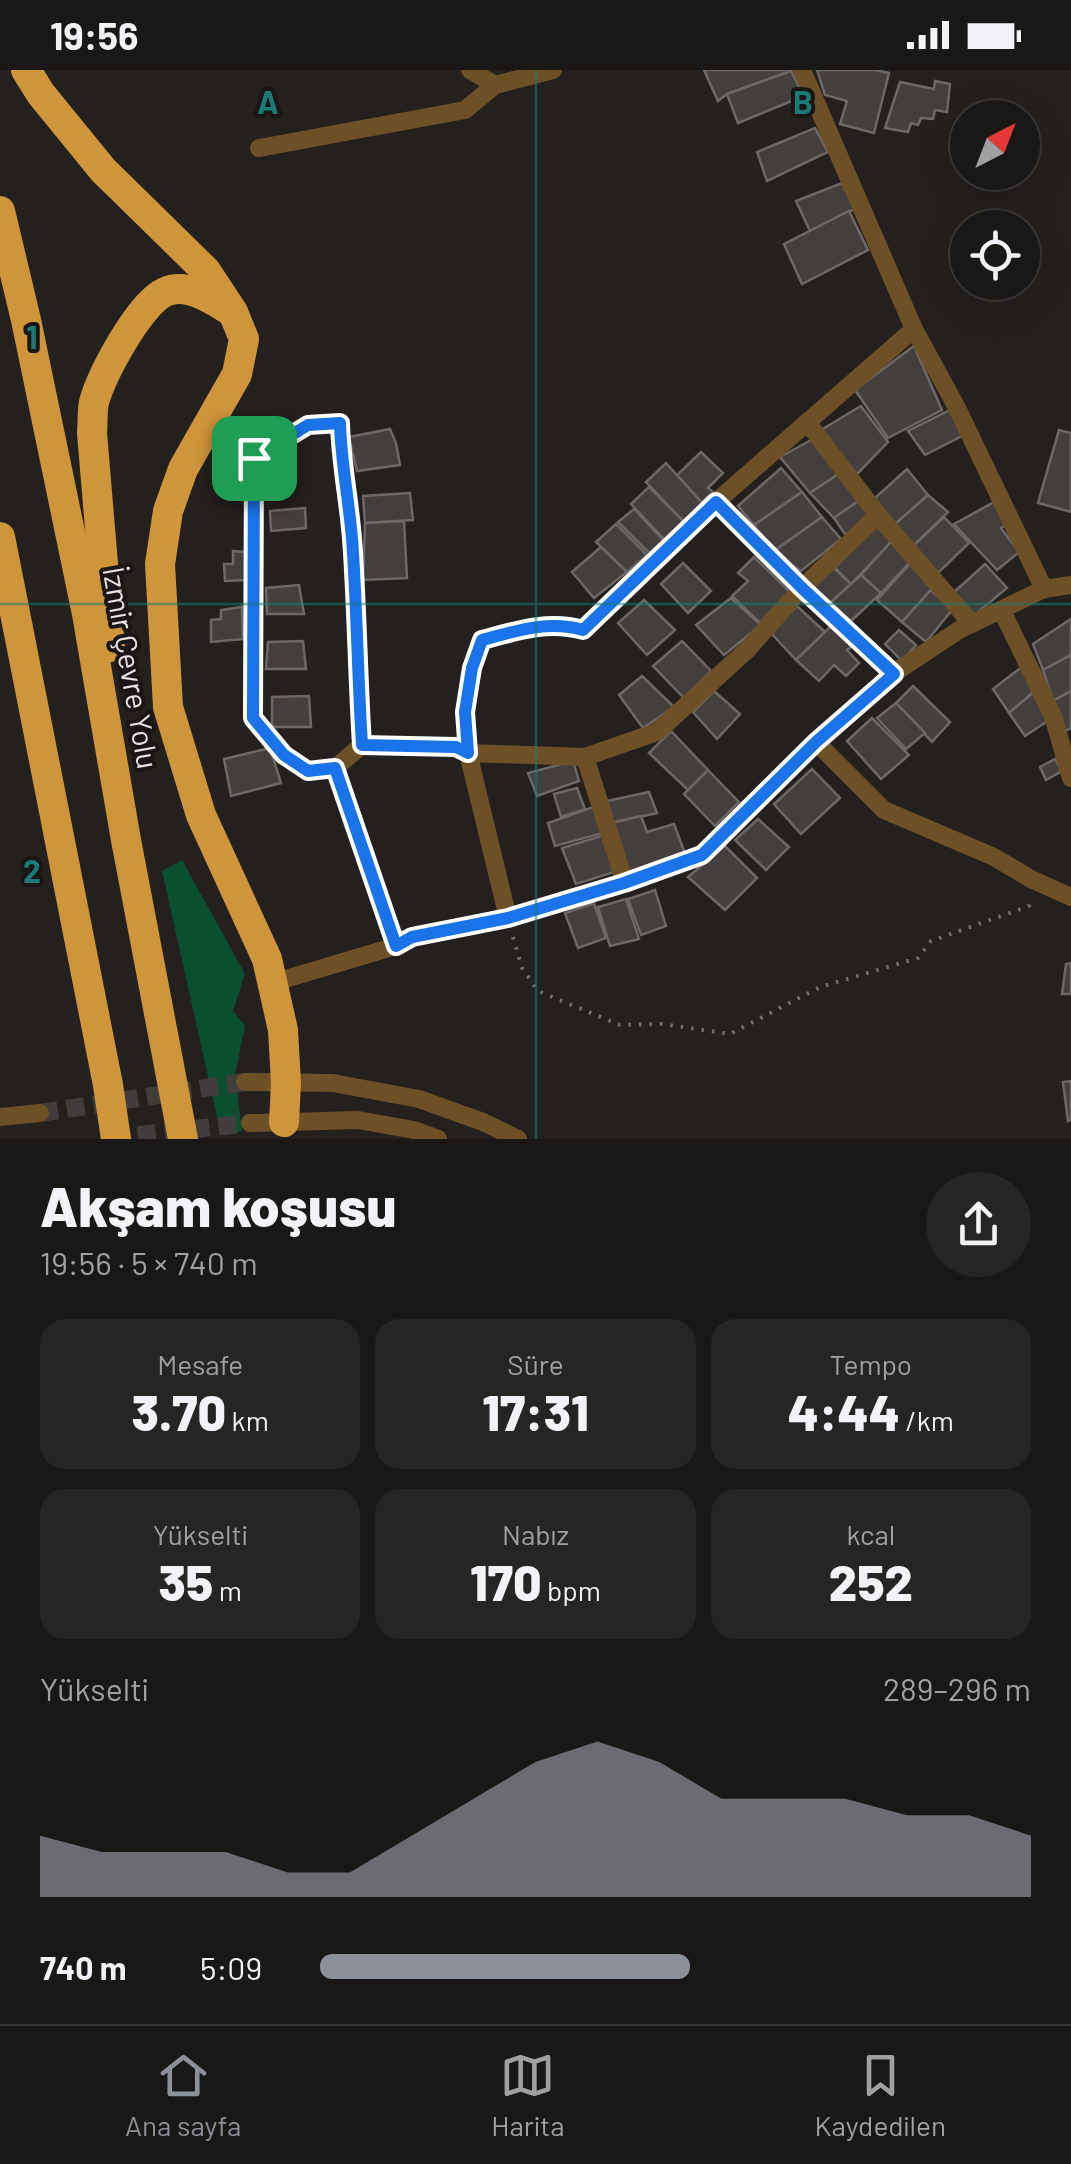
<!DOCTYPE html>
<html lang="tr">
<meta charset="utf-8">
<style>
:root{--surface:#1a1816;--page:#272523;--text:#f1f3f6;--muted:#9fa0a1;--line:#383735;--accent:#8c9099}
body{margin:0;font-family:Barlow,sans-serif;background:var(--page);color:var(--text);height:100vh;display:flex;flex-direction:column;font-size:38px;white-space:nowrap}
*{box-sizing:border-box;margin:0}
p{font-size:32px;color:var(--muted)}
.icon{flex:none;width:55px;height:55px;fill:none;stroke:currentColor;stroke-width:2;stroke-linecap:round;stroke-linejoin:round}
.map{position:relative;height:1069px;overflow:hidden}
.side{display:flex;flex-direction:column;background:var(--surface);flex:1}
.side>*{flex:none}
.needle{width:65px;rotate:42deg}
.controls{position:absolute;left:950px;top:30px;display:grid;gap:20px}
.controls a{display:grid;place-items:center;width:90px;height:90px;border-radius:50%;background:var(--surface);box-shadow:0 10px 40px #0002,0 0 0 2px var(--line);font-size:50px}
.pin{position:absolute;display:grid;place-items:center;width:85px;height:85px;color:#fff;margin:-42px;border-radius:20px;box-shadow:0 5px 15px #0006}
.round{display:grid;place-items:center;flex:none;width:105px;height:105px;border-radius:52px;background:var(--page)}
.headline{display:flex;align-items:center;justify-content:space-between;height:170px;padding:0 40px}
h1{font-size:55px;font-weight:800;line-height:75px}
.figures{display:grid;grid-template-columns:repeat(3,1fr);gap:15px;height:170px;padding:10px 40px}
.figures div{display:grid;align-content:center;border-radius:25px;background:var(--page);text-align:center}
.figures b{font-size:50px;font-weight:800}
.figures small{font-size:28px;font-weight:400}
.figures p{font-size:28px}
.chart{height:280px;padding:20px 40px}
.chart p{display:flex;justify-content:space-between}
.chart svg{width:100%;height:180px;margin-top:10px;fill:var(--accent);opacity:.7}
ul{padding:0 40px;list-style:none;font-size:32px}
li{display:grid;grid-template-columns:160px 120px 1fr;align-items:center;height:75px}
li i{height:25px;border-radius:12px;background:var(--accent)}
.status{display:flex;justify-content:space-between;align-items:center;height:70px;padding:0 50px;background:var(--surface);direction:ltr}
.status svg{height:28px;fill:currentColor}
.tab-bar{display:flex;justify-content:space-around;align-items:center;height:140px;border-top:2px solid var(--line);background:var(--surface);font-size:28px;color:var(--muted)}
.tab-bar a{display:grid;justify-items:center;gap:5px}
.tab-bar .active{color:var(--accent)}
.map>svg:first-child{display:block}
</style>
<div class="status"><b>19:56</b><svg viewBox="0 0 49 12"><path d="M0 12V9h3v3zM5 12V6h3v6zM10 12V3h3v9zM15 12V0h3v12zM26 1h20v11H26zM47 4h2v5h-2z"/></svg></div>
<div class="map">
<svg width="1071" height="1069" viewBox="0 0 1071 1069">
<rect width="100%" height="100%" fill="#23201e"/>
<path fill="#0b4f31" d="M182,790L245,904L233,941L245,956L235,1004L242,1061L221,1065L162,801Z"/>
<g fill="#423f3d" stroke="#6b6866" stroke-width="2.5">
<path d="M704,0H790L791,1L727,24L718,31Z"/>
<path d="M817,0H876L889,3L874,63L840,54L847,31L825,25Z"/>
<path d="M791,1L804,26L738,53L727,24Z"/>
<path d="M935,11L950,14L947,42L935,40L933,49L921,48L918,55L911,53L908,62L885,58L900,12L934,19Z"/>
<path d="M815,58L828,82L767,111L757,82Z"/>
<path d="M842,113L855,139L810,161L796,131Z"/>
<path d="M849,141L868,180L802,214L784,174Z"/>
<path d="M914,276L942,340L888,368L855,320Z"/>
<path d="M861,336L888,372L856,405L821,360Z"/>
<path d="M952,339L964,365L925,385L908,361Z"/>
<path d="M390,359L396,373L400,395L357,401L349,367Z"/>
<path d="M1059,360L1071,363V442L1038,433Z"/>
<path d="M813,369L840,403L810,423L780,387Z"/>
<path d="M701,382L723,403L708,418L713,422L702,433L677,405Z"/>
<path d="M666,393L702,433L684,452L646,412Z"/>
<path d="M781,398L802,422L754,455L738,436Z"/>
<path d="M907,399L928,425L894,455L874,429Z"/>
<path d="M840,403L860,430L834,448L810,423Z"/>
<path d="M649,417L684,452L666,471L631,434Z"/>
<path d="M802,422L822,447L774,481L754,455Z"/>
<path d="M410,423L413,450L365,453L363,426Z"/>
<path d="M928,425L948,442L912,477L894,455Z"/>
<path d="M860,430L871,446L847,467L834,448Z"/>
<path d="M996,431L1009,453L1001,458L1019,482L997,500L954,454Z"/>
<path d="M305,438L306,458L271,461L270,441Z"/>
<path d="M634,439L664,471L649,483L618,452Z"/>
<path d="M822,447L841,469L801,501L774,481Z"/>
<path d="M944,447L969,473L936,505L912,477Z"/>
<path d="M404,451L407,508L363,510L365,453Z"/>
<path d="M616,454L647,485L627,502L596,472Z"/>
<path d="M876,455L891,472L851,514L835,498Z"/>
<path d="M891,472L909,493L881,523L861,505Z"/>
<path d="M601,477L627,502L594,528L572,502Z"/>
<path d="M233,481L245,482L247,510L225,511L224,494H233Z"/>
<path d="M754,487L789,521L760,553L732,526L748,511L738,503Z"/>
<path d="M683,493L711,521L688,543L661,514Z"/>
<path d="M911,493L934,516L902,552L877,530Z"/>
<path d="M985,494L1007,518L971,548L952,524Z"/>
<path d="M833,497L851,514L829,534L812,516Z"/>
<path d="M861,505L881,523L851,551L829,534Z"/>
<path d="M299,515L304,544H267L266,518Z"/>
<path d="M931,520L952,540L926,572L902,552Z"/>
<path d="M731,528L761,555L724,585L696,555Z"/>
<path d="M644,530L675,560L647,585L618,553Z"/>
<path d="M797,536L825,562L796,590L771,563Z"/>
<path d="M242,537L243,569L211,572V550L221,549V540Z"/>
<path d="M1071,549V585L1043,600L1033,574Z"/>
<path d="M831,556L853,576L847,580L859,593L846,606L834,595L819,611L796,590Z"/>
<path d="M899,560L916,575L902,591L885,574Z"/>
<path d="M303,571L306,599H266L268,572Z"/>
<path d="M682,571L711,601L684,628L653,596Z"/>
<path d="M1071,585V621L1053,631L1043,600Z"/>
<path d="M1023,596L1037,619L1009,643L993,619Z"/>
<path d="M642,606L674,637L643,658L619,625Z"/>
<path d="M913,616L950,652L932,672L896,633Z"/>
<path d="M714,621L740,644L717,669L693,642Z"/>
<path d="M1071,621V658L1061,663L1053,631Z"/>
<path d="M1034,622L1052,648L1025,666L1009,643Z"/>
<path d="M309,626L311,657H272V627Z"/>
<path d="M896,633L925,663L906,679L877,648Z"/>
<path d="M872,648L909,685L881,709L847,671Z"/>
<path d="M671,661L708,700L688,720L649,683Z"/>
<path d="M270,678L281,713L231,726L224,689Z"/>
<path d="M1055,689L1062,701L1046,710L1040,697Z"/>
<path d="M573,691L579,711L537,726L528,703Z"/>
<path d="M812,699L840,728L801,764L774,734Z"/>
<path d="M708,700L739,732L715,756L684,724Z"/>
<path d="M577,718L585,739L561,747L554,724Z"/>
<path d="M649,722L657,743L611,753L607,731Z"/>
<path d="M593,737L603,763L555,776L548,753Z"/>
<path d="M641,746L647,762L674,754L686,786L627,807L611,753Z"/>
<path d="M758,749L789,777L766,800L735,770Z"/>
<path d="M604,765L617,801L576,814L562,778Z"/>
<path d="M725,776L757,808L725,840L688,807Z"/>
<path d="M655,820L666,856L641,865L628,829Z"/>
<path d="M626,829L639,869L610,876L598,837Z"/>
<path d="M594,833L606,868L578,878L565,843Z"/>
<path d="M1071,893V924H1062L1066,894Z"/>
<path d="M1071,1011V1050L1068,1051L1063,1012Z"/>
</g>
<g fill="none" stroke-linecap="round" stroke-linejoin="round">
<g stroke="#403d3c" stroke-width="18" stroke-dasharray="18 9" stroke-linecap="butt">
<path d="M40,1043L245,1012"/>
<path d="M111,1068L250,1053"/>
</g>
<path stroke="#726f6d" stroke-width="4" stroke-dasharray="2.5 8" stroke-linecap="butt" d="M513,867L522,898L538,921L620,955L662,954L730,964L820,917L918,888L931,871L1029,836L1030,829"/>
<g stroke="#6d5026" stroke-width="18">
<path d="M470,0L495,15"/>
<path d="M802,0L914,259L956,336L1044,519"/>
<path d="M259,78L465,40L495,15L553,0"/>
<path d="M807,352L878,445L972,554"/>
<path d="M716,432L802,518L894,603"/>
<path d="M1002,541L1053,646L1071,708"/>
<path d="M816,672L884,740L994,787L1031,809L1071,827"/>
<path d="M362,675L335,698L396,876"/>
<path d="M585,687L625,813"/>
<path d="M335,698L308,701L284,685L253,648L254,388L307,355L340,353C340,397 351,439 353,483C357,547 358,611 362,675L456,677L468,683L585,687L657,662L748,579L802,518L878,445"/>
<path d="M508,848L468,683L465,642L472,598L482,570C516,561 548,550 583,560L716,432L914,259"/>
<path d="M272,913L396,876L413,867L508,848L625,813L701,785L816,672L894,603L959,560L1044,519L1071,515"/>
<path d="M245,1012L333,1013L419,1029L483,1052L518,1069"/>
<path d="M0,1047L40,1043"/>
<path d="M250,1053L358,1050L414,1060L438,1069"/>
</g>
<g stroke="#ce953b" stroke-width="30">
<path d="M26,0L41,24L103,100L206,201L233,242L244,269L237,304L183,399L168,441L160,494L168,637L201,745L267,889L283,960L286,1013L284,1052"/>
<path d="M0,141L26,250L87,544L126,770L183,1069"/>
<path d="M0,467L108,1015L116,1069"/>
<path d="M110,577L92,363C93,353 92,341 94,332C102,304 139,234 165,222C186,212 212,229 229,240"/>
</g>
</g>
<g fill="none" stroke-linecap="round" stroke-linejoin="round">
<g stroke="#fff" stroke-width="20">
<path id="route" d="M340,353C341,397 351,439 353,483C357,547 358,611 362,675L456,677L468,683L465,642L472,598L482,570C516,561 548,550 583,560L716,432L802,518L894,604L816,672L702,785L624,813L508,848L412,867L396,876L335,698L308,701L284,685L253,648L254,388L308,355Z"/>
</g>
<use href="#route" stroke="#1a73e8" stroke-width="12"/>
</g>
<path fill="none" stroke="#1a7c74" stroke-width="2.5" stroke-opacity="0.55" d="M536,0V1069M0,534H1071"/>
<g text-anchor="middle" stroke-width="8" stroke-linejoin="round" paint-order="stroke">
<g font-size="30" fill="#e6e4e3" stroke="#191615">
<text transform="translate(130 598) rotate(80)" y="10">İzmir Çevre Yolu</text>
</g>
</g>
<g font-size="32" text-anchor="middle" font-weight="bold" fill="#1a7c74" stroke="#191615" stroke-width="8" stroke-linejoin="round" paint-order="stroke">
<text x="268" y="44">A</text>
<text x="803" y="44">B</text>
<text x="32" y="279">1</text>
<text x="32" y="813">2</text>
</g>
</svg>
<div class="controls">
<a><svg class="needle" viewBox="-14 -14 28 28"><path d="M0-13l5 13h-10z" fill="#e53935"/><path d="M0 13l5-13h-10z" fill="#9fa0a1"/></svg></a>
<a><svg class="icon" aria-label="locate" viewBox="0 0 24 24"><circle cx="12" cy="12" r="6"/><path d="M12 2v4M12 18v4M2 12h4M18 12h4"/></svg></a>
</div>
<div class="pin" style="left:254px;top:388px;background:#1e9e55"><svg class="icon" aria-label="arrive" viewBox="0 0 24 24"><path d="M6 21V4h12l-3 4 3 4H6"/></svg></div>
</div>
<section class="side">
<div class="headline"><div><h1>Akşam koşusu</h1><p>19:56 · 5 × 740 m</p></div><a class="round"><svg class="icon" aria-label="share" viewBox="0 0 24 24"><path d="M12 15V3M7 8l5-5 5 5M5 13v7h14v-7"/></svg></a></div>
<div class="figures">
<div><p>Mesafe</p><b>3.70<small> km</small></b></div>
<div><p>Süre</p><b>17:31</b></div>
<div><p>Tempo</p><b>4:44<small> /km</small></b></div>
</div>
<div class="figures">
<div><p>Yükselti</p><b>35<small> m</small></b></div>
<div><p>Nabız</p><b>170<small> bpm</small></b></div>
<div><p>kcal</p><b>252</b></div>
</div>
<div class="chart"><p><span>Yükselti</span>289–296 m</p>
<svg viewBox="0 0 160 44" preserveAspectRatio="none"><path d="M0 44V29L10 33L20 33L30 33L40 38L50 38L60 29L70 20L80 11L90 6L100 11L110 20L120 20L130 20L140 24L150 24L160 29V44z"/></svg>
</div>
<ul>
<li><b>740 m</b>5:09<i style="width:52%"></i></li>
</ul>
</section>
<nav class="tab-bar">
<a class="active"><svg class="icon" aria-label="home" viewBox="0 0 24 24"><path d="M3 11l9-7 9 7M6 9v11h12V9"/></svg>Ana sayfa</a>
<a><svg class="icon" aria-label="map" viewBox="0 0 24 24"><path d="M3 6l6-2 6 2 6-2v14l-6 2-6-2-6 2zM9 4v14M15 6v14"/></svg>Harita</a>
<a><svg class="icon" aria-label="saved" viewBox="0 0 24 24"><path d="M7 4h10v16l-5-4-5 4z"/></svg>Kaydedilen</a>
</nav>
